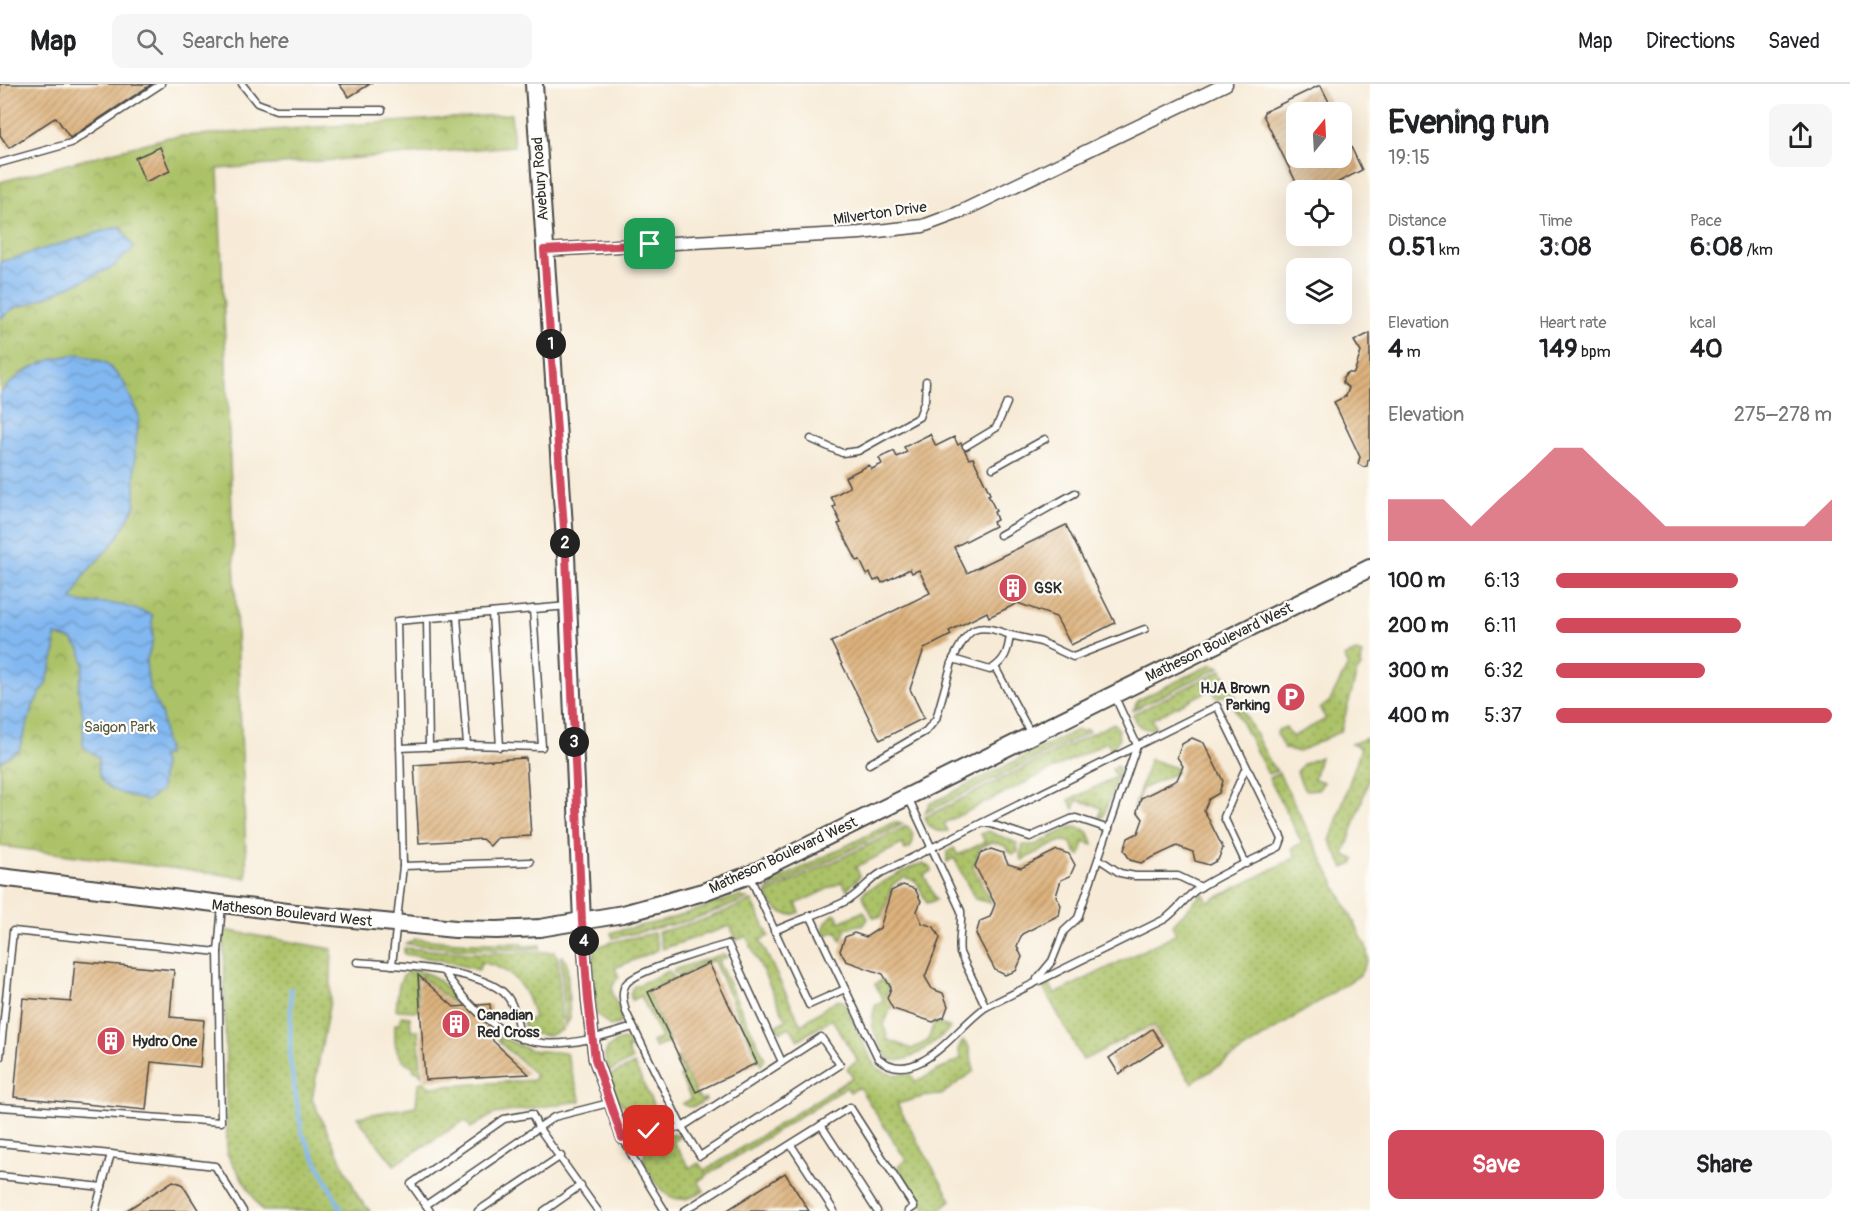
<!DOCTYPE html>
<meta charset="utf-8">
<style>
:root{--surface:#fff;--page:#f6f6f6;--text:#202124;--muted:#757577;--line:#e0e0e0;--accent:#d1495b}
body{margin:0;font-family:Pangolin,sans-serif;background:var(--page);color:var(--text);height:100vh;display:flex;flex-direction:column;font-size:22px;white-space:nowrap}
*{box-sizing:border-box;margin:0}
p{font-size:20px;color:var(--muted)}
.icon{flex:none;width:33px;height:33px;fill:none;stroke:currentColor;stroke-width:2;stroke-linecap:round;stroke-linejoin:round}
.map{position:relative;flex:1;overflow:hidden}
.details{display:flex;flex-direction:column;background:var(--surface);width:480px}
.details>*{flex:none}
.needle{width:39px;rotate:18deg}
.tools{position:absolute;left:1286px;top:18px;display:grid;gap:12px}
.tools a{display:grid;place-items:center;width:66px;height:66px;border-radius:12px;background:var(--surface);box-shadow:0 6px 24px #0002;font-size:30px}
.pin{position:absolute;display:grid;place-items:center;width:51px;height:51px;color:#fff;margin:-26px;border-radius:12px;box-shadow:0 3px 9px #0006}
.km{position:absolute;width:30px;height:30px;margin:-15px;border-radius:50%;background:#222;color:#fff;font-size:16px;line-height:30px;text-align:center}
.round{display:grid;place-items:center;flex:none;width:63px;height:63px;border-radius:12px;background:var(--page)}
.headline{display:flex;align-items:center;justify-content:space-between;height:102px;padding:0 18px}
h1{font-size:33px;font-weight:700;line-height:45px}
.figures{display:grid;grid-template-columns:repeat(3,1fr);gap:9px;height:102px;padding:6px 18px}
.figures div{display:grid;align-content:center}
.figures b{font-size:26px;font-weight:700}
.figures small{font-size:16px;font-weight:400}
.figures p{font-size:16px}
.chart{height:168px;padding:12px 18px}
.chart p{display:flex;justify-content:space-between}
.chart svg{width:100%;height:108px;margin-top:6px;fill:var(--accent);opacity:.7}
.action{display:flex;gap:12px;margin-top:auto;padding:12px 18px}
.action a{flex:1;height:69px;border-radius:12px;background:var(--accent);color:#fff;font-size:24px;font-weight:700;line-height:69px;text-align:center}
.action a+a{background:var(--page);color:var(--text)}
ul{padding:0 18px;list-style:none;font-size:20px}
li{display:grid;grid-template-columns:96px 72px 1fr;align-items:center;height:45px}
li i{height:15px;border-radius:8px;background:var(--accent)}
header{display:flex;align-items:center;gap:36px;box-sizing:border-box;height:84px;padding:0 30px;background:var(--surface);border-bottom:2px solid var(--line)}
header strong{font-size:28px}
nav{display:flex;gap:33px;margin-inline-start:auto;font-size:21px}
.search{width:420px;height:54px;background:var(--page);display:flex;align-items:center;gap:15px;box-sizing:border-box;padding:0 21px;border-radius:12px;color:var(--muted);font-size:22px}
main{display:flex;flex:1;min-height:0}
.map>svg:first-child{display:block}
</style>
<header>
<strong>Map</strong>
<div class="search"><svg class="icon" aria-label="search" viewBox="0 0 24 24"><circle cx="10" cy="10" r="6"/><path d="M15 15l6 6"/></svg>Search here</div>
<nav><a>Map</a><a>Directions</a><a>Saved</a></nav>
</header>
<main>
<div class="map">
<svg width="1370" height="1127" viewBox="0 0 1370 1127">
<defs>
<pattern id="grass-dots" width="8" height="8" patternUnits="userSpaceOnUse" patternTransform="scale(1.5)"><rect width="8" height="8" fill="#acc267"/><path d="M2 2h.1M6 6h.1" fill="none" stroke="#8c9e55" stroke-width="1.8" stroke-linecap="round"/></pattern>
<pattern id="park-crowns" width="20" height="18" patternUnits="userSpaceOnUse" patternTransform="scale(1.5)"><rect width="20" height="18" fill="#acc267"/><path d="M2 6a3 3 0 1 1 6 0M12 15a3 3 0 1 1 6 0" fill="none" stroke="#8c9e55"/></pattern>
<pattern id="water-waves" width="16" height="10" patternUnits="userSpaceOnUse" patternTransform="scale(1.5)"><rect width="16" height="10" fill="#82b8f1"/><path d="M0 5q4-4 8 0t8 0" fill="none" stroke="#6b96c3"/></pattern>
<pattern id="building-hatch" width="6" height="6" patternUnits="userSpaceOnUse" patternTransform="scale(1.5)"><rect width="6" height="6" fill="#ddb27d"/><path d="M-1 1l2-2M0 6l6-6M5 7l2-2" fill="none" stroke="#b39167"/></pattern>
</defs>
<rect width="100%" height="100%" fill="#fdfcf7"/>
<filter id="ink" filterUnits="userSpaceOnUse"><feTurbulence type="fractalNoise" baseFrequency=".0167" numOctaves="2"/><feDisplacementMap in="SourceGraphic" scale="12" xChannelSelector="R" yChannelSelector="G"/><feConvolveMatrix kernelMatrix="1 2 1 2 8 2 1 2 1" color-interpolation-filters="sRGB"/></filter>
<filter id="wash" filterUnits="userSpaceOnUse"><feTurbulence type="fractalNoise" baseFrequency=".008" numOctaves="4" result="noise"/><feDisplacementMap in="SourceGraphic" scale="24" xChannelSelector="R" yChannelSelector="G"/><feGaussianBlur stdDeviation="1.35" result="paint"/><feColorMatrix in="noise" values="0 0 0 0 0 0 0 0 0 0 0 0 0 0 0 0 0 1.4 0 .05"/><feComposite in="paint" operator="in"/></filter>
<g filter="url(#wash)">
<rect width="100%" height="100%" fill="#f7ebd7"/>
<g fill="url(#grass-dots)" stroke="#6c7649" stroke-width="1.5">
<path d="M1356,568L1362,570L1361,583L1357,588L1341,647L1299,668L1284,664L1277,650L1278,646L1286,643L1292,653L1326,635L1320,625L1330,617L1348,581L1344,573Z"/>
<path d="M1212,580L1220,583L1133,626L1138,616Z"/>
<path d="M1222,586L1271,680L1277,687L1268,690L1227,610L1217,614L1212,605L1152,635L1156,644C1144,647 1135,643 1133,630Z"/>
<path d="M1114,639L1118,645L1119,655L1112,666L1107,658L944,739L948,747C936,749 928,744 925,733Z"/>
<path d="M1079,645L1081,648L1087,645L1089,648L925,729L929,720Z"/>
<path d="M1370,653V692L1344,771L1355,775L1353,780L1344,784L1330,757L1361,664L1351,660Z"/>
<path d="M1320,673L1314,695L1324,698L1319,705L1307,706L1303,703L1297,688L1303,680Z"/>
<path d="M1150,675L1176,684L1177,688L1142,705L1134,724Z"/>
<path d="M1117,682L1120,686L1103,733L1099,734L1102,724L1077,716L1074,725L1069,716L1116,693L1112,685Z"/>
<path d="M1279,689L1366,862L1368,875L1360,891L1192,999L1153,942C1128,950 1107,965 1083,976L1043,903L1050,901L1055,910L1176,850L1172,841L1203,809L1208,818L1296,773L1292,764L1302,759L1269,694Z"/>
<path d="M894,738L903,740L767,807L773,798Z"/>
<path d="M907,742C914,748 915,756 910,764L905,766L902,760L856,783L860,792L847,806L842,798L796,820L800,828C785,836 772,824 767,810Z"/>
<path d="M1071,743C1084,742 1091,749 1093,761L1084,758L1080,772L1077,770L1070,758L1061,757L1022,776L1020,772L1023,761H1035Z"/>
<path d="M988,747L1017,759L1018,768L1012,770L1006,762L992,758L980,764L973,783L991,819L975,815L954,774L947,778V768L954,764L958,771L985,758L981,750Z"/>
<path d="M916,781L924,780L931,784V787L924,791L936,816L927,819L916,797L904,793L893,800L881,833H873L862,811L865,807Z"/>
<path d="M739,812L748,815L691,836L613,854L611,849L616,847L663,837Z"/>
<path d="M752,817L769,852L760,856L801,941L836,916L843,917L874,981C886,991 896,992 911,989L915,998L961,975L958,965L963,957L969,963L974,987L941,1011L926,1012L897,1020L951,1116L938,1127H927L898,1082L906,1076L859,1003L850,1008L846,1003L698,1097L704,1107C681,1121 666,1117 653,1094C650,1089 645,1083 644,1077C642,1058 665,1047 680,1052L673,1058L690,1084L699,1079L705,1087L853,993L847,984L858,977L832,935L798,956L790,943L780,948L777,941L786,936L746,852L737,856L730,842L662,865L658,848L700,837Z"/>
<path d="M864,827L868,835L863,842L858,841L846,845L841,857L837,847L825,851C821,843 827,836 834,830H836L840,838Z"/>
<path d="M224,846L332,865L330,917L312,1015L359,1114L370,1127H262L227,1070Z"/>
<path d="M654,849L658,866L615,884L619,893C605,906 616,917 622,931L619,940L610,942L596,929L593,877L595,864L608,859Z"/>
<path d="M415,855L473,859H522V862L540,861V864C495,867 451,865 406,860Z"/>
<path d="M404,864L470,869L554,868L558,874L562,946L548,952L530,949L524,942L523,937L534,934C527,903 513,885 481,878L479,886L435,875L404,870Z"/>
<path d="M723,870L727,873L718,877L765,975L761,981L713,876L679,892L675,890L673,886Z"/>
<path d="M561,872H563L567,880L570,935L565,942Z"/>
<path d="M409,887C438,886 443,903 461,921H455L421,892L416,894L419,927L396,926C398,912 396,895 409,887Z"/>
<path d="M669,887L672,893L675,894L647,907L670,958L655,964L652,958L661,954L641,912L632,916L630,910L633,903Z"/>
<path d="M882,896L889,903L886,910L892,920L884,941L888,956L912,965L928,957L934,939L949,943L950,945C938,955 905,985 889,974C884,971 881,964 879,959C872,946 871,937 875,922L884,917L875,900Z"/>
<path d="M401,932L410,933L411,946H418L422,992L418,987H414L413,982C394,975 394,958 395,940H400Z"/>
<path d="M498,952L530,966L566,969L581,1017L494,1030L471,1044L465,1036L394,1081L357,1033L416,1022L418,1000L423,997L430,1003L534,996L535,990L499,958Z"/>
<path d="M623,956L637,961L627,965L632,976L608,988C602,969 604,962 623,956Z"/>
<path d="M678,973L696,1010L701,1016L705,1014L706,1016C698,1021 691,1026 682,1020L691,1015L680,992L683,991L675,974Z"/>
<path d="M634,980L656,1026L666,1022L667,1029L661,1036C654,1036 649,1034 642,1031C616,1019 617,1019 609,992Z"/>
</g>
<path fill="url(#park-crowns)" stroke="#6c7649" stroke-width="1.5" d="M511,30L514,62L218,85L247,794L0,762V98L169,53Z"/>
<g fill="url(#water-waves)" stroke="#56728e" stroke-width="1.5">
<path d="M120,142L134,164L111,184L30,220L14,224L0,235V178Z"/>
<path d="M81,270L106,279L123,297L139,332L135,368V422L116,456L85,490L72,515C83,522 93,518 105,519C120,520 137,525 152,531L153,556L146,579L149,602L162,632L165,660L168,663L166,666L167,672L160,673L163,679L161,706L147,717C124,710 92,706 99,674L83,662V632L78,605L84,581L80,565L72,556L55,551V569L46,600L34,620L19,666L0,678V310C20,285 50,273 81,270Z"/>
</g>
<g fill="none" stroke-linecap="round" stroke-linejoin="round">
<path stroke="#82b8f1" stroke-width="4" d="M291,905L290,977L302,1049L342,1127"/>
</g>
<g id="blocks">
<g fill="url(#building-hatch)">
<path d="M0,0H152L70,54L56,33L9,64L0,51Z"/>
<path d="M339,0H370L349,13Z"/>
<path d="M1318,2H1321L1334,28H1296V74H1341V42L1362,86L1323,106H1300L1263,31L1264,28Z"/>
<path d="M160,63L170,87L145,98L135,74Z"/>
<path d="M1370,249V375L1368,376L1367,382L1363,383L1358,380L1360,373L1334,318L1346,312L1349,304L1343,299V294L1347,289H1354L1361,268L1354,257Z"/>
<path d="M930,350L936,362L954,353L958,361L961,359L969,375L973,374L990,410L988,411L996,427L994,428L997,436L993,438L995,442L954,463L967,489L1066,441L1115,539L1071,561L1056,533L1018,519L989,533L987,528L949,547L951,551L924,565L910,605L924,634L880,656L831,558L930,509L919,486L912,489L910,485L882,499L880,495L874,497L870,489L867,491L860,476L857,477L838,440L841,439L833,423L836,422L831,413L850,403L845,393L869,381L872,385L882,380L879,374L894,367L897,373L907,368L904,363Z"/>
<path d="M1192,654L1204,659L1223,697L1219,709L1209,715L1204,726L1223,764L1218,776L1209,781L1195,777L1193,768L1177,762L1141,779L1130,776L1124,766L1128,754L1138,749L1143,735L1137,727L1141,714L1177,696L1183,682L1177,673L1182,660Z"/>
<path d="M526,674L531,752L497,754L490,762L482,755L419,759L414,681Z"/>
<path d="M991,765L1003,769L1008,780L1021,784L1057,766L1069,770L1075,781L1070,792L1061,796L1056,812L1061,821L1059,831L1022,850L1017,862L1022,873L1016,887L1005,891L995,886L976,850L980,837L990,833L995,820L975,782L980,770Z"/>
<path d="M903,801L915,805L921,817L917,827L922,839L934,843L940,854L925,893L932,905L943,909L948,922L944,933L933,938L893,925L887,914L891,904L883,890L846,877L840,867L845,853L854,849L866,853L880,844L891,807Z"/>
<path d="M75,877L174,886L170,933L204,936L200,983L151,978L146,1026L14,1013L23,914L71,918Z"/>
<path d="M709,879L757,979L696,1008L648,908Z"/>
<path d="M418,891L454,923L490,920L493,957L529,990L425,996Z"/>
<path d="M1152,945L1163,961L1119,990L1109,974Z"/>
<path d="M785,1089L809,1127H726Z"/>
<path d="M173,1097L182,1100L199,1127H125Z"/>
</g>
</g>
</g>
<g filter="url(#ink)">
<use href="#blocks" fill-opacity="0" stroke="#4a4845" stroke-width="1.5"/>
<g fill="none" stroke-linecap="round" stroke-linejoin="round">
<g stroke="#4a4845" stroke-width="9">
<g id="lane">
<path d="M242,0L257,19L276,26H382"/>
<path d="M0,79L71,59L161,0"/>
<path d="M811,355L842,369L858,367L919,333L925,316L926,297"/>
<path d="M966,362L996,344L1007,319"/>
<path d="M993,384L1045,355"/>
<path d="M1000,451L1075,409"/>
<path d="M492,529L500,663"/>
<path d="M457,532L467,661"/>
<path d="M427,535L429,663"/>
<path d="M953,575C970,542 975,538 1010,551"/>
<path d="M995,583L1031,650"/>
<path d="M400,664L467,661L542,663L533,525"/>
<path d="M869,680L926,647L936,635L953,575L990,586C1005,577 1008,568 1010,551L1041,558L1073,573L1145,545"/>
<path d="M908,713L961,827C962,842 958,855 960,869L986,923"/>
<path d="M982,739L991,740L1030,753L1071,735L1076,734L1109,745"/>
<path d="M1099,775L1120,789L1135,792H1178L1201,803"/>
<path d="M1246,780L1224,733L1246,683"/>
<path d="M403,782L530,778"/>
<path d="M749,791L809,921L845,905"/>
<path d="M774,847C798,836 825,828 848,816C860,809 869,796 881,789L1217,622L1282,755L1279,763C1253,776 1224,788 1199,804C1186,812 1178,826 1165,835L986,923C958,941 917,1007 878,974L810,831"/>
<path d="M218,868L222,821"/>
<path d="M357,878C391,881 483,885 506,911C516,922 517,941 521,955"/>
<path d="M392,881L403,782L397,537L568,522"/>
<path d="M443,887C451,897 458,907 466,916C519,974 566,964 633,943"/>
<path d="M1037,895L1052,877L1064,847L1078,834L1137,661L1115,613"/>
<path d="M821,953L840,981L700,1072L682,1043Z"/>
<path d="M0,973L13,847L218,868L221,1038L0,1023"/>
<path d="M821,1041L877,1127"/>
<path d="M0,1059L111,1070"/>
<path d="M791,1061L834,1127"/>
<path d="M0,1092L102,1103"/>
<path d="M426,1121L554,1033L609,1019"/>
<path d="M95,1127L111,1070L215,1082L243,1127"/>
<path d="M430,1127L411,1100L504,1035L532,1030L538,1043L598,1127"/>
<path d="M478,1127L561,1072"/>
<path d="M544,1127L581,1101"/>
<path d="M665,1127L638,1083L623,1054L649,1047L682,1043L626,928C624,919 620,909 626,900C635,887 710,865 728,860L782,978"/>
<path d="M684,1127L850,1023L914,1123L908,1127"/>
</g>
</g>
<g stroke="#4a4845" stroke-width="15">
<g id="street">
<path d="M545,166L860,149L923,142L958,129L1226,0"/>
<path d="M582,837L588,916L595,975L623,1054"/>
</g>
</g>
<g stroke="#4a4845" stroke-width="20">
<g id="secondary">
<path d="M534,0L566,472L582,837"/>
<path d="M0,793L312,831L455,845L497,846L540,844L623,830L703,808L749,791L1370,484"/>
</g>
</g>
<use href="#lane" stroke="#fff" stroke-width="6"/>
<use href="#street" stroke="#fff" stroke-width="12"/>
<use href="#secondary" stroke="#fff" stroke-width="16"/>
</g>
</g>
<g fill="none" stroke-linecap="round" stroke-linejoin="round" filter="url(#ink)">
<g stroke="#fff" stroke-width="12">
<path id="route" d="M649,1047L622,1054L595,975L588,916L582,837L566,472L544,166L650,160"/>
</g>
<use href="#route" stroke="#d1495b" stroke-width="8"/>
</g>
<defs>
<g id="building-disc" transform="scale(1.5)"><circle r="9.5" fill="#d1495b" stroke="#fdfcf7"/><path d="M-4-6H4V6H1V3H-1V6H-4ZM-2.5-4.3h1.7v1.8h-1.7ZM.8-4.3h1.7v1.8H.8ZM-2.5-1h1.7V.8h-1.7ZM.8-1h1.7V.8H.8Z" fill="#fff"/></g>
<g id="parking-disc" transform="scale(1.5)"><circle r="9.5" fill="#d1495b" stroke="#fdfcf7"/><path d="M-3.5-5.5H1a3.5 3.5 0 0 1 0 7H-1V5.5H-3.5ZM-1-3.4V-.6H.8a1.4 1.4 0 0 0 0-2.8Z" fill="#fff"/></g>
</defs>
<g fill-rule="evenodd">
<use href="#building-disc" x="1013" y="504"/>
<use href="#parking-disc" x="1291" y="613"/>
<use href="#building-disc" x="456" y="940"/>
<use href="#building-disc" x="111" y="957"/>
</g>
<g text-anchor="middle" stroke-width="4.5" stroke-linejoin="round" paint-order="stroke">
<g font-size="15" fill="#2b2b2b" stroke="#fdfcf7">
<text transform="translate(540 95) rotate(-94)" y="5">Avebury Road</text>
<text transform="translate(880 129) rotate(-8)" y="5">Milverton Drive</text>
<text transform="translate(1219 558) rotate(-26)" y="5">Matheson Boulevard West</text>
<text transform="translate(783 771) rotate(-25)" y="5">Matheson Boulevard West</text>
<text transform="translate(292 829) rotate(6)" y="5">Matheson Boulevard West</text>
</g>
<g font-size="15" font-weight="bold" fill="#2b2b2b" stroke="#fdfcf7" text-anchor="start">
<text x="1034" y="509">GSK</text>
<text x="1270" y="609" text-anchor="end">HJA Brown<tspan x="1270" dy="17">Parking</tspan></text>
<text x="477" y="936">Canadian<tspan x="477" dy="17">Red Cross</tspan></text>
<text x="132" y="962">Hydro One</text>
</g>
<g font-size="15" fill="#52583d" stroke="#fdfcf7">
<text x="120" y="648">Saigon Park</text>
</g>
</g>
</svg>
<div class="tools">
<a><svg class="needle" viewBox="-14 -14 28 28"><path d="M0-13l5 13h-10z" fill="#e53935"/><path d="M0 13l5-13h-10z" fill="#757577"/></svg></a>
<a><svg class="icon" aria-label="locate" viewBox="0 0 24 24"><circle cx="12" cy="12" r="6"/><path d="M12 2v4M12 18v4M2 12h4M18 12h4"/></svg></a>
<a><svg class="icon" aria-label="layers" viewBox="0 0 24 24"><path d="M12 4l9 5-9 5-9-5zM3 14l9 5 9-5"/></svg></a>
</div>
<div class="pin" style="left:650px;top:160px;background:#1e9e55"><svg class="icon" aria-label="arrive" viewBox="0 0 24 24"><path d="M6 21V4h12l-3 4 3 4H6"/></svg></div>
<div class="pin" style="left:649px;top:1047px;background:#d93025"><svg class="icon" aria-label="check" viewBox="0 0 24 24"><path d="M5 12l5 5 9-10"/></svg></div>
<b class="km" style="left:551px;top:260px">1</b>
<b class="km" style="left:565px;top:459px">2</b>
<b class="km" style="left:574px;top:658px">3</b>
<b class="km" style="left:584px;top:857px">4</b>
</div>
<section class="details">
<div class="headline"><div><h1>Evening run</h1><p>19:15</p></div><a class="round"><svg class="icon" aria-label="share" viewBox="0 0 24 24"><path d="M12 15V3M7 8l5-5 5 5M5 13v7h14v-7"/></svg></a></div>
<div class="figures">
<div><p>Distance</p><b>0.51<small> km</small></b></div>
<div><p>Time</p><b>3:08</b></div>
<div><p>Pace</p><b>6:08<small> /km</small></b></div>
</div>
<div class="figures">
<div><p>Elevation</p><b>4<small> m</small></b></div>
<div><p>Heart rate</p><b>149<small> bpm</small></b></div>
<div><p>kcal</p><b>40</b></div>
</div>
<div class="chart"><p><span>Elevation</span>275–278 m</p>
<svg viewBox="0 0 160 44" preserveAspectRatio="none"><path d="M0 44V27L10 27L20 27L30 38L40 27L50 17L60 6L70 6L80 17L90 27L100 38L110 38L120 38L130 38L140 38L150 38L160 27V44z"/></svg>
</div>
<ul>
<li><b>100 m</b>6:13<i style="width:66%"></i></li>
<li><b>200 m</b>6:11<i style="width:67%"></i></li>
<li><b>300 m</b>6:32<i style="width:54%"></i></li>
<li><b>400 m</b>5:37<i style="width:100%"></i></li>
</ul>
<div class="action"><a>Save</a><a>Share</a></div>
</section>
</main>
